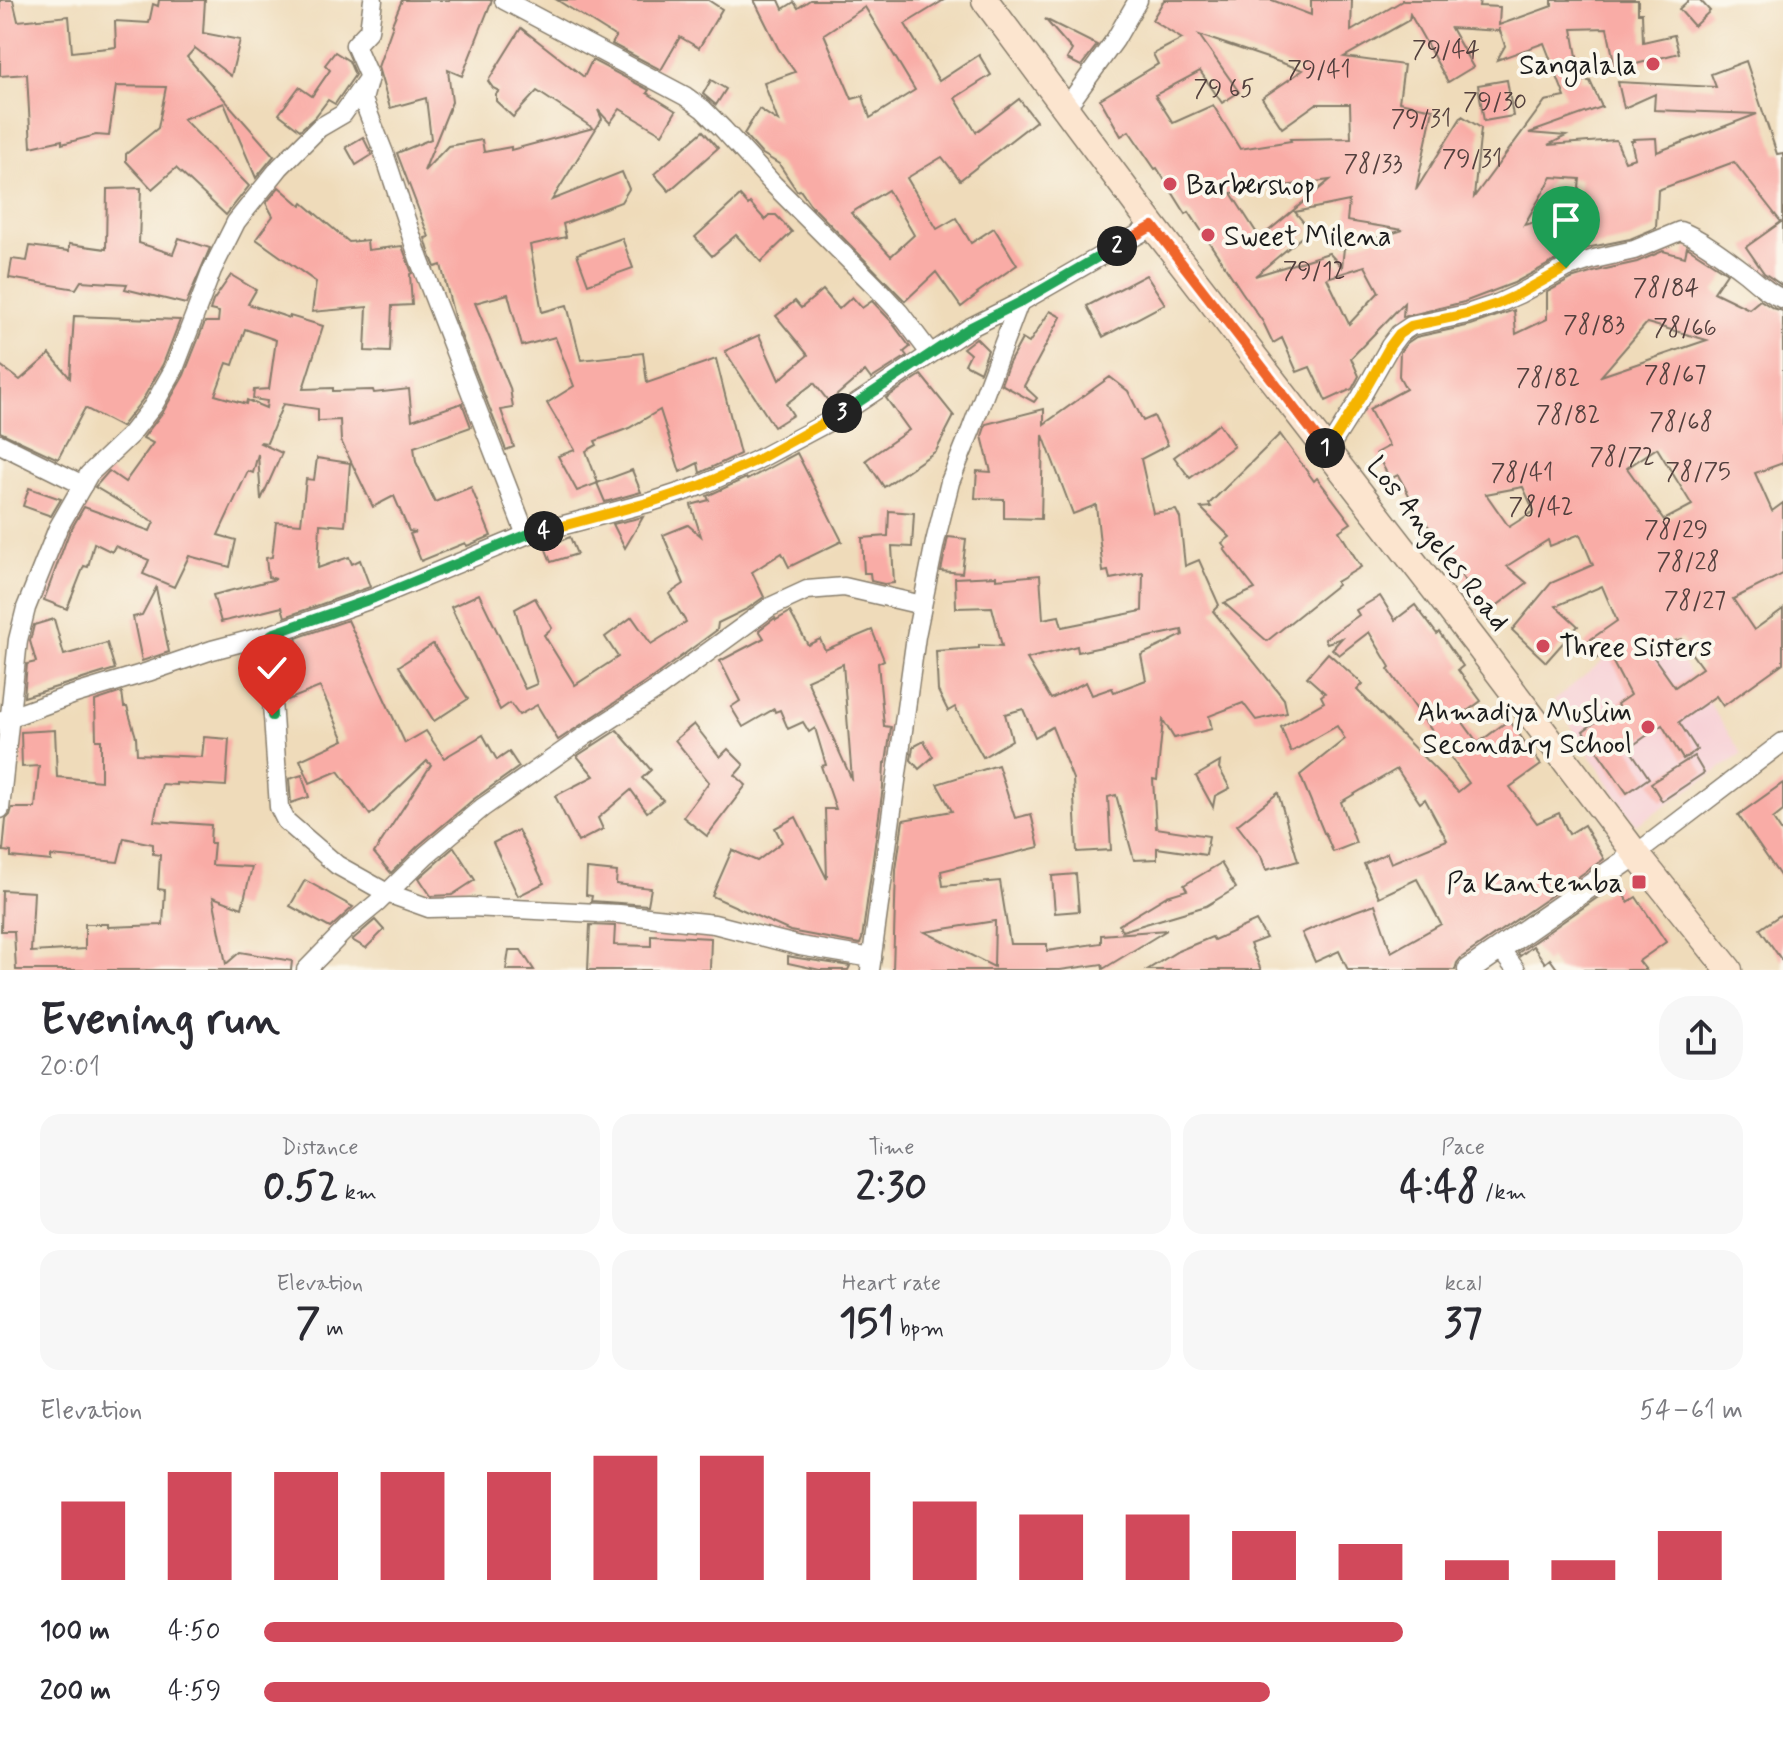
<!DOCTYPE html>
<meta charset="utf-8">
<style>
:root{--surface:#fff;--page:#f7f7f7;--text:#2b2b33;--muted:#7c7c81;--accent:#d1495b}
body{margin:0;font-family:Mynerve,sans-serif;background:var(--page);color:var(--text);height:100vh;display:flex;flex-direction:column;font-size:30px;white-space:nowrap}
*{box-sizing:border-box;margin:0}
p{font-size:26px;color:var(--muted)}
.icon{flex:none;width:44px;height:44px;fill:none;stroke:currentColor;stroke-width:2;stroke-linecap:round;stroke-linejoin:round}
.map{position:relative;height:970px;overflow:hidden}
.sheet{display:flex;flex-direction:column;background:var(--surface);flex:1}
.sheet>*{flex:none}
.pin{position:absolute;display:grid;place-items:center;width:68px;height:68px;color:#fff;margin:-82px -34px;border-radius:50% 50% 50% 0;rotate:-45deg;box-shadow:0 0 8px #0007}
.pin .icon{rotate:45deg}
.km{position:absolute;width:40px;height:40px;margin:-20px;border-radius:50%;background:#222;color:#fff;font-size:22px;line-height:40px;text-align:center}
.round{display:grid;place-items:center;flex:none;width:84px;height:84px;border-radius:32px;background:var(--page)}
.overview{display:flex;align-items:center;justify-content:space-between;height:136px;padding:0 40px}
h1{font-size:44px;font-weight:700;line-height:60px}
.stats{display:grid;grid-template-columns:repeat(3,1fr);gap:12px;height:136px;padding:8px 40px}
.stats div{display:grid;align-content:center;border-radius:20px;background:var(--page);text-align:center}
.stats b{font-size:40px;font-weight:700}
.stats small{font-size:22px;font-weight:400}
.stats p{font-size:22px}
.chart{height:224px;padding:16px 40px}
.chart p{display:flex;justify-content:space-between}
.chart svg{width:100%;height:144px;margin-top:8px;stroke:var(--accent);stroke-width:6}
ul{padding:0 40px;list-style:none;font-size:26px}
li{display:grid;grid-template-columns:128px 96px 1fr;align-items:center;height:60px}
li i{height:20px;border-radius:10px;background:var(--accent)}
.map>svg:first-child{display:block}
</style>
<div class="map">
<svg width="1783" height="970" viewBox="0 0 1783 970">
<rect width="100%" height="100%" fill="#fbf7ec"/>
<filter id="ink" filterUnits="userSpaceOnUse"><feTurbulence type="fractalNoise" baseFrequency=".0125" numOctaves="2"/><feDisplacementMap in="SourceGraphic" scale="16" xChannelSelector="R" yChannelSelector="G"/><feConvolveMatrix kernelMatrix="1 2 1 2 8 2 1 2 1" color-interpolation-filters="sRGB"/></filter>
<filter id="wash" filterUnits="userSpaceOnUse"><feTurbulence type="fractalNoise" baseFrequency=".006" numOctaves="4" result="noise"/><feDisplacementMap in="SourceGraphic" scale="32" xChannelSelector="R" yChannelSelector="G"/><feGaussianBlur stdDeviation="1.8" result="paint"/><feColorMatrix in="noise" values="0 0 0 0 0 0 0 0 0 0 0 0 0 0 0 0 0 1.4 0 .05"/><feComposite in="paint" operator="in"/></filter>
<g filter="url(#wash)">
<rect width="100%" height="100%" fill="#efdbba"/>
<path fill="#f7cfd5" d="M1623,645L1633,659L1673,647L1742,754L1636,825L1554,700Z"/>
<g id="blocks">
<g fill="#f9aca6" fill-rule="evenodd">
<path d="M0,0H13L18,21L69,16L72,52L116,47L115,21L149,23L153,4L158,6L159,0H205L203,33L240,40L231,76L195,48L187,57L274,156L256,178L224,103L183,119L249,186L234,205L226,215L176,168L152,189L126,161V154L158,128L166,87L116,86L109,136L96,135L62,144V140L31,147L27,74L0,76Z"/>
<path d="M402,0H492L462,76L448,70L452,102L424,171L448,146L482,140L484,152L511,147V150L593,128L537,91L513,117L496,101V94L499,91L493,88L488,81L521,28L584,77L592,60L649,90L647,93L676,111L662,134L620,109L610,123L598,110L602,119L552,200L622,172L629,189L621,202L563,224L566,237L530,245L542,312L567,305L581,360L643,353L647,383L716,359L740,454L700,473L698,463L680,472L660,410L629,428L595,441L597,445L586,451L598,483L577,491L558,456L575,450L547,403L574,386L555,337L522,346L508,294L475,303L510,388L513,408L501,410L514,447L506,450L455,320L441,265L435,267L430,255L425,238L429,237L397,153L431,139L426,98L390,108L378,67L393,25L392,24Z"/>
<path d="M557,0H708L722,9L699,48L680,37L661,70L612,44L616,37Z"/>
<path d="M754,0H779L783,9L794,2L798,8L810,0H944L905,24L939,81L979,55L991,75L955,98L976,132L1019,99L1036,121L960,180L942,157L907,178L937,229L956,218L971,243L994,228L1017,265L977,293L978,294L961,307L936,272L905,301L810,204L800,190L797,191L779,164L761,153L744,134L759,109L778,121L764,83L795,72L778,48ZM865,7L915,90L870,118L863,96L852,99L824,34ZM888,190L914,235L891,256L851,213Z"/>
<path d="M1164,0H1272L1311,15V0H1352L1351,31L1402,1V0H1480L1479,6L1500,7L1499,25L1552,6V0H1638V13H1642L1643,42L1674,35L1679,53L1609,71L1615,66L1607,28L1572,29L1581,78L1574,80L1590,81L1602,107L1529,133L1566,136L1548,145L1616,140L1625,161L1635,158L1631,141H1634L1633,139L1656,138L1657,152L1757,114L1654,110L1655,94L1624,108L1618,82L1716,87L1711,74L1746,61L1777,154L1783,153V286L1764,273L1746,247L1781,222L1734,162L1658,190L1656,228L1630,239L1591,247L1562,257L1514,283L1464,302L1403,317L1404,303L1351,358L1359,376L1352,389L1326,401L1310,367L1297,372L1282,338L1273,343L1263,322L1242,292L1189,212L1186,214L1157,168L1155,169L1129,131L1121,136L1100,99L1158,64L1153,54L1182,39L1152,20ZM1410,14L1448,82L1473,67L1451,28L1499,31V28L1505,46L1497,60L1544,43L1565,97L1545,101L1474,197L1481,128L1462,116L1416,190L1433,109L1399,102L1404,65L1344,57L1409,20ZM1199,35L1303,70L1262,98L1282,128L1316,104H1350L1351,138L1290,139L1291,141L1240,149L1213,105L1173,123L1155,95L1200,71L1222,103L1239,92ZM1552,177L1580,179L1576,212L1524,225ZM1330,180L1260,238L1231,193ZM1349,201L1347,221L1403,230L1344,248L1342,267L1329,253L1255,276L1310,230L1295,212ZM1365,266L1379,292L1349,324L1327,278Z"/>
<path d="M1689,0H1700L1710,11L1694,26L1679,9Z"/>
<path d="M1045,19L1097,45L1081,66L1067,59L1072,50Z"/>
<path d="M335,52L349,61L355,75L335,104L328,100L315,117L300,130L279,114L299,87L312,96L330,70L325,65Z"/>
<path d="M711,80L726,89L716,105L703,94Z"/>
<path d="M1507,80L1513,116L1484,121L1478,85Z"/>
<path d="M703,131L718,148L669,191L654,174Z"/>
<path d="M363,137L372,155L356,165L346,147Z"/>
<path d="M279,187L301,206L303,203L349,242L367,240L368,250L402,246L412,273L410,274L412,305L392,306L390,352L365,351L367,307L312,312L316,282L256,239L273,216L266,203Z"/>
<path d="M141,188L139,243L173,254L179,238L210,248L186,304L125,289L127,284L81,281L76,289L9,278L12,259L27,261L30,246L69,251V244L106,249L107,189Z"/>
<path d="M740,196L748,205L750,203L765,220L769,215H776L792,232L761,262L736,235L712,256L695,237Z"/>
<path d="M622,238L633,268L588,284L577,254Z"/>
<path d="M1687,247L1727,273L1714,292L1749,309L1760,300L1773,308L1783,311V463L1755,473L1772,511L1783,503V574L1733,599L1754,630L1783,609V663L1723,706L1716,696L1679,722L1697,750L1683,759L1662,725L1629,748L1649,778L1627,793L1583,731L1618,706L1617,704L1630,695L1607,651L1596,659L1584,644L1617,621L1602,586L1556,606L1578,626L1546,662L1512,630L1551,583L1593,565L1580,534L1550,546L1548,540L1507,566L1527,583L1483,616L1463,588L1468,584L1433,541L1437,537L1421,517L1398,475L1390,479L1376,453L1389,446L1369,409L1406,389L1399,376L1400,352L1407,343L1416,337L1471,325L1514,310L1516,334L1547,319V292L1571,279L1597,271L1637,262L1663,251L1685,257ZM1647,323L1707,340L1601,376ZM1657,448L1692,505L1664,520L1627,468ZM1523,487L1534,511L1509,527L1486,494ZM1681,639L1702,668L1675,687L1648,649Z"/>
<path d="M231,275L256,290L248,304L290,318V316L323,326L303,389L333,388V391L373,390L374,393L409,389L412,420L462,403L471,427L414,447L416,462L435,502L471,487L491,536L467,546L465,543L421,561L410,534L416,532L409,531L394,496L373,507L341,441L340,420L318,421V409L283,404L267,443L261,442L260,443L282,453L261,500L258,454L253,473L248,471L218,535L236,540L230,567L189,556L174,587L143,574L149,560L115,546L112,552L94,543L88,567L84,566L67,609L44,600L69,533L84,507L150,531L154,522L95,487L109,471L125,482L153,443L143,438L163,412L184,375L205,322H218L219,312L210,310L213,301ZM245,329L276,340L269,389L254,390L253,399L267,401L266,408L247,400L246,404L215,395L227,363L233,365Z"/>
<path d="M1146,275L1165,304L1103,337L1087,306Z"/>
<path d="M823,290L839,309L852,297L862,308L872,301L890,320L910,347L904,352L907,356L871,379L865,371L829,402L814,383L786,404L793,415L774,427L725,351L759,335L779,380L808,355L776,316L795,301L801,308Z"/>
<path d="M1050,311L1061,317L1024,386L1037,398L1034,402L1001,384L1009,363L1022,339L1029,343Z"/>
<path d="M74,316L180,320L163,364L143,399L121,427L85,408L58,459L0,432V365L20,380L50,354L70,378Z"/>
<path d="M976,338L988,350L980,372L965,364L970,354L963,348Z"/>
<path d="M921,375L954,416L936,451L884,487L866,460L909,430L886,398Z"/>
<path d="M1110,377L1128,391L1143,421L1154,416L1168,445L1141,459L1153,513L1176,510L1180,518L1185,566L1199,560L1219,605L1213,611L1284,699L1287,713L1256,720L1243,703L1209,716L1212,729L1174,738L1163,720L1157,780L1153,779L1156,828L1209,836L1206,855L1157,848V859L1134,860L1116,795L1108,797L1111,850L1077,852L1073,779L1052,727L1035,737L1023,709L1005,714L1012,740L983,757L955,707L948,711L938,691L936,651L979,648V645L1002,646L992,607L956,608L955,578L996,576V579L1040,575L1043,619L1059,616L1062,627L1142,611L1143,573L1110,579L1108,571L1103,572L1096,505L1073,514L1043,435L1041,519L1004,518V499L975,498L977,471L991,472L982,436L986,424L1044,409V424ZM1182,630L1183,635L1141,655L1146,680L1114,692L1112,688L1092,695L1086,682L1051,699L1027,659L1077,646L1078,652Z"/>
<path d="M1219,424L1234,446L1190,478L1174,457Z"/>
<path d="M1280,434L1314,481L1317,478L1351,523L1339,531L1361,567L1336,582L1337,585L1267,641L1224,603L1255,589L1224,549L1226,548L1222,543L1230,537L1201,508L1211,507L1209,504Z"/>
<path d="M797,453L842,541L789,567L782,553L752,572L764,597L747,609L718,623L717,630L649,680L558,740L537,705L519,715L510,703L500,710L451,607L479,594L525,689L537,684L515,609L535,598L552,628L544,635L575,685L618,657L605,637L632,617L651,644L686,622L669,594L684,584L663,535L688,525L701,536L691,505L709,500L707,496L746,478L747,480Z"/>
<path d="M317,458L350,463L345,526L320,524L318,568L349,557L352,564L360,560L370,587L285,617L282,607L221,622L213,595L276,579L268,577L266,558L272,557L276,522L301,524L306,479L314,480Z"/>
<path d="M632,470L641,492L605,502L597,483Z"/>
<path d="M29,488L61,499L51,516L23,506Z"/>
<path d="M889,511L914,513L912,547L892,546L894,583L884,584L871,581L870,573H864L862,538L888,536Z"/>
<path d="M643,517L625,548L613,524Z"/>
<path d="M570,537L577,554L551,562L545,547Z"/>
<path d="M948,537L966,539L962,573L941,571Z"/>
<path d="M156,588L169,652L142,661L133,617L142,615Z"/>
<path d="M1380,596L1395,620L1415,605L1437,634L1439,632L1463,666L1458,670L1481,701L1459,717L1478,743L1509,720L1541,765L1510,787L1537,823L1559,813L1569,834L1584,825L1604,859L1461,958L1457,963L1455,970H1348L1339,951L1315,962L1302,933L1333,919L1375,904L1391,952L1441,924L1417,879L1379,897L1364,864L1387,853L1391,863L1447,840L1425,799L1420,803L1397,769L1341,802L1356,843L1333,852L1325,833H1324L1300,775L1345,739L1337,726L1291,752L1281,727L1324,702L1321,696L1325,693L1307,677L1328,653L1363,684L1357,690L1458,792L1469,783L1388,669L1390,667L1369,632L1339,655L1332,649L1342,638L1327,643L1325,639L1359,615L1356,610Z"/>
<path d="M790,612L808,645L820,639L825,650L872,630L884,660L878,663L884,726L891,727L890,735L886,763H884L883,787L862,939L860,944L790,931L712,896L732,850L757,861L782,842L775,828L796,817L827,879L825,809H836L821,766L826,765L815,728L809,732L803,722L788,729L780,710L775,712L774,709L743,727L731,707L740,701L720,661L764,638L759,630L775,618L776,620ZM843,664L852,780L807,680Z"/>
<path d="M54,619L64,655L107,643L115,669L24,697L27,664L36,662L30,641L34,625Z"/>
<path d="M348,620L405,743L426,731L444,758L483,735L497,760L509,752L519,767L474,799L418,846L391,873L374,853L431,765L427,761L370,815L338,771L310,783L300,760L344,740L320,687L288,700L283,687L282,674L301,667L298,658L302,656L296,638Z"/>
<path d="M433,644L468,699L434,721L399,666Z"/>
<path d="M122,692L124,707H127L136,737L137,754L202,757L204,737L229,739L226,786L176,783V785L162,784L154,821L211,825L210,843H214L212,865L252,867L242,908L213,897L226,964L240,952L292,961L291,970H16L14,931H1L2,890L34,892L31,952L85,949V924H108V927L163,925L165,890L158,889L160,855L153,854V844L124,838L118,862L51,856V861L11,857V852L3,851L6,819L10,815L12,808H35L39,766L22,767L21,732L55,730L57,777L101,781V740H96L95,701Z"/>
<path d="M694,724L720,757L728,749L744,765L735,775L746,785L707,836L683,817L709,782L675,740Z"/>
<path d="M617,730L651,770L642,778L663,800L647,812L631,790L598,818L603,829L578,842L555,796L594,776L577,756Z"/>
<path d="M924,741L933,757L919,769L911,760L913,747Z"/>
<path d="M1694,756L1704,773L1662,801L1651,783Z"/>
<path d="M1220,762L1219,768L1230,788L1215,796L1213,807L1196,776Z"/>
<path d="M998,765L1015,818L1031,814L1039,847L941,871L943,886L1000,881L1010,944H1047V951L1101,943V935L1167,930L1103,969L1102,964L1060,970H893L896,870L903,820L952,811L937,784ZM995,921L994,967L925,932Z"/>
<path d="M302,775L309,797L291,803L289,779Z"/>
<path d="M1783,783V811L1773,819L1783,834V880L1738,815Z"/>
<path d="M1278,793L1298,861L1266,870L1261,856L1237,825Z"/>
<path d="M518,830L544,883L518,896L493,843Z"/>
<path d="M454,847L475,880L452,895L431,896L419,878Z"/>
<path d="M1221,863L1236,888L1206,906L1122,931L1119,925L1167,896L1187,890L1184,885Z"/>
<path d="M587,869L617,872L616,884L651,888L648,905L591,901L592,896L586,895Z"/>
<path d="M1076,874L1079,911L1055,913L1052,876Z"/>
<path d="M305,880L353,907L330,928L290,906Z"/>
<path d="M1617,884L1628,902L1636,897L1666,942L1639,961L1646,970H1558L1550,959L1545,963L1533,946L1520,956L1518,953Z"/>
<path d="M1783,913V962L1760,929Z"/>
<path d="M375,920L384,930L366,948L352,940Z"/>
<path d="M1256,921L1266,938L1250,944L1261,970H1147L1178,951L1212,937L1214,940Z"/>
<path d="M590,925L615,926L614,945L651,946V935L711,938L710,970H588Z"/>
<path d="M509,950H521L534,970H506Z"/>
<path d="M788,956L798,958L850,966L848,970H820L788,963Z"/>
</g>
</g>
</g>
<g filter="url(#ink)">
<use href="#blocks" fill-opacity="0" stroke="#867c6b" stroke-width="2"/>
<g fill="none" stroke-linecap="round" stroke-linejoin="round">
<g stroke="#867c6b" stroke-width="21">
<g id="minor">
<path d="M373,0L369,30L355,45L369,77L363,100L384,153L419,259L526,535"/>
<path d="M504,0L685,96L703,109L723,129L774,185L875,286L899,312L930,353"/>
<path d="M1066,108L1115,40L1138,0"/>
<path d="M0,444L83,485"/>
<path d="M1327,451L1361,397L1390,346L1399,334L1411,326L1467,314L1497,304L1519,294L1566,268L1594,259L1634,250L1680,231C1699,237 1729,260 1746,273C1758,283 1768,293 1783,299"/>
<path d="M272,634L270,670L279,807L286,821L337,865L387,893L429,908L470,907L619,914L714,924L800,946L872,958"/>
<path d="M0,721L72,695L148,672L212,650L272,634L374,598L526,535L651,502L700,486L755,461L832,420L971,327L1019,303"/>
<path d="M0,809L18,640L26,608L58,528L89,474L130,435L153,406L174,369L212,270L236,222L280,167L319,128L343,114L369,77"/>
<path d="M1636,854L1783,742"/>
<path d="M1500,949L1516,970"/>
<path d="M306,970L348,927L377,903L426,855L482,808L585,736L656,690L770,607L807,590L844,587L922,605"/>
<path d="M870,970L916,636L935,542L950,482L971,430L1019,303L1153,226"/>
</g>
</g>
<g stroke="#867c6b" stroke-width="25">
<path id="tertiary" d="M1469,970L1636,854"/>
</g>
<g stroke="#867c6b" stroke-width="29">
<path id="secondary" d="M985,0L1153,226L1480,648L1636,854L1729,970"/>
</g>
<use href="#minor" stroke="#fff" stroke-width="18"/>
<use href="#tertiary" stroke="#fff" stroke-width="22"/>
<use href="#secondary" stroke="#fce5cf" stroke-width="26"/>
</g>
</g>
<g fill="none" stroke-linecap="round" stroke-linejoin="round" filter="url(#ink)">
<g stroke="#fff" stroke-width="16">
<path id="split-1" d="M1325,448L1327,451L1361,397L1390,346L1399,334L1411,326L1467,314L1497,304L1519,294L1566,268"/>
</g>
<g stroke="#fff" stroke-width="16">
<path id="split-2" d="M1117,246L1153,226L1325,448"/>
</g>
<g stroke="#fff" stroke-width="16">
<path id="split-3" d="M842,413L971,327L1019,303L1117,246"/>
</g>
<g stroke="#fff" stroke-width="16">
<path id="split-4" d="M544,531L651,502L700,486L755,461L842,413"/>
</g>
<g stroke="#fff" stroke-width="16">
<path id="split-5" d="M272,716L270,670L272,634L374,598L526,535L544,531"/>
</g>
<use href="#split-1" stroke="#f5b400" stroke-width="10"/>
<use href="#split-2" stroke="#f0652b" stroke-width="10"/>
<use href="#split-3" stroke="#22a559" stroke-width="10"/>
<use href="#split-4" stroke="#f5b400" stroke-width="10"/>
<use href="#split-5" stroke="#22a559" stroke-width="10"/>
</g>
<g fill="#d1495b" stroke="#fbf7ec" stroke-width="3">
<circle cx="1653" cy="64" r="8"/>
<circle cx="1170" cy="184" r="8"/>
<circle cx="1208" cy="235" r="8"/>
<circle cx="1543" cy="646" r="8"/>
<circle cx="1648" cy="727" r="8"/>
<rect x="1631" y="874" width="16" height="16" rx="4"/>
</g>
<g text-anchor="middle" stroke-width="8" stroke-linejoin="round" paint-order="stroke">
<g font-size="24" fill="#53403e">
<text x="1446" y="57">79/44</text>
<text x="1319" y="77">79/41</text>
<text x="1224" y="96">79 65</text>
<text x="1495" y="109">79/30</text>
<text x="1421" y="126">79/31</text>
<text x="1472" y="166">79/31</text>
<text x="1373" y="171">78/33</text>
<text x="1314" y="278">79/12</text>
<text x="1666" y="295">78/84</text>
<text x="1594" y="332">78/83</text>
<text x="1685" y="335">78/66</text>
<text x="1675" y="382">78/67</text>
<text x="1548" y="385">78/82</text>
<text x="1568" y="422">78/82</text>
<text x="1681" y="429">78/68</text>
<text x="1622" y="464">78/72</text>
<text x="1698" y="479">78/75</text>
<text x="1522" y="480">78/41</text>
<text x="1541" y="514">78/42</text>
<text x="1676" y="537">78/29</text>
<text x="1688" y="569">78/28</text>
<text x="1695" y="608">78/27</text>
</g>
<g font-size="28" fill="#1c1c1c" stroke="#fbf7ec" text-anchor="end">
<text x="1637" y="74">Sangalala</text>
<text x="1186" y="194" text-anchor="start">Barbershop</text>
<text x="1224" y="245" text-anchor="start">Sweet Milena</text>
<text x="1559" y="656" text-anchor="start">Three Sisters</text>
<text x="1632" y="721">Ahmadiya Muslim<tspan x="1632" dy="32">Secondary School</tspan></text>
<text x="1623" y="892">Pa Kantemba</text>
</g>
<g font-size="28" fill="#1c1c1c" stroke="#fbf7ec">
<text transform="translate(1439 543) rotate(52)" y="10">Los Angeles Road</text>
</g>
</g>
</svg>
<div class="pin" style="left:1566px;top:268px;background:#1e9e55"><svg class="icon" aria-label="arrive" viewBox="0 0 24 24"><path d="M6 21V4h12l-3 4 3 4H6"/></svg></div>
<div class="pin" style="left:272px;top:716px;background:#d93025"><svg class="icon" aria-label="check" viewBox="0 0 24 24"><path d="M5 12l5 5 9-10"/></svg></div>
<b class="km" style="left:1325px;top:448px">1</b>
<b class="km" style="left:1117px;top:246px">2</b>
<b class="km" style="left:842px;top:413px">3</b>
<b class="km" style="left:544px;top:531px">4</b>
</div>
<section class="sheet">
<div class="overview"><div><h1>Evening run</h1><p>20:01</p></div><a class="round"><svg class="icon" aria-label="share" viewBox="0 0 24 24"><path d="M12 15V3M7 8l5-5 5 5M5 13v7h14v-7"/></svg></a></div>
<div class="stats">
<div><p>Distance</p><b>0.52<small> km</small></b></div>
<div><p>Time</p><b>2:30</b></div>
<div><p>Pace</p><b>4:48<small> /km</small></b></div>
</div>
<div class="stats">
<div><p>Elevation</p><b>7<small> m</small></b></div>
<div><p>Heart rate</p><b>151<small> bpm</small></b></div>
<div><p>kcal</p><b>37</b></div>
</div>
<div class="chart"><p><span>Elevation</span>54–61 m</p>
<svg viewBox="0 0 160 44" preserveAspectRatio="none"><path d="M5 44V20M15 44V11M25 44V11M35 44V11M45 44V11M55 44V6M65 44V6M75 44V11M85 44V20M95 44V24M105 44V24M115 44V29M125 44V33M135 44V38M145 44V38M155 44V29"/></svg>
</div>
<ul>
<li><b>100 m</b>4:50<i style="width:77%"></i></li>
<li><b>200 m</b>4:59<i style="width:68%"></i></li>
</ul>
</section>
